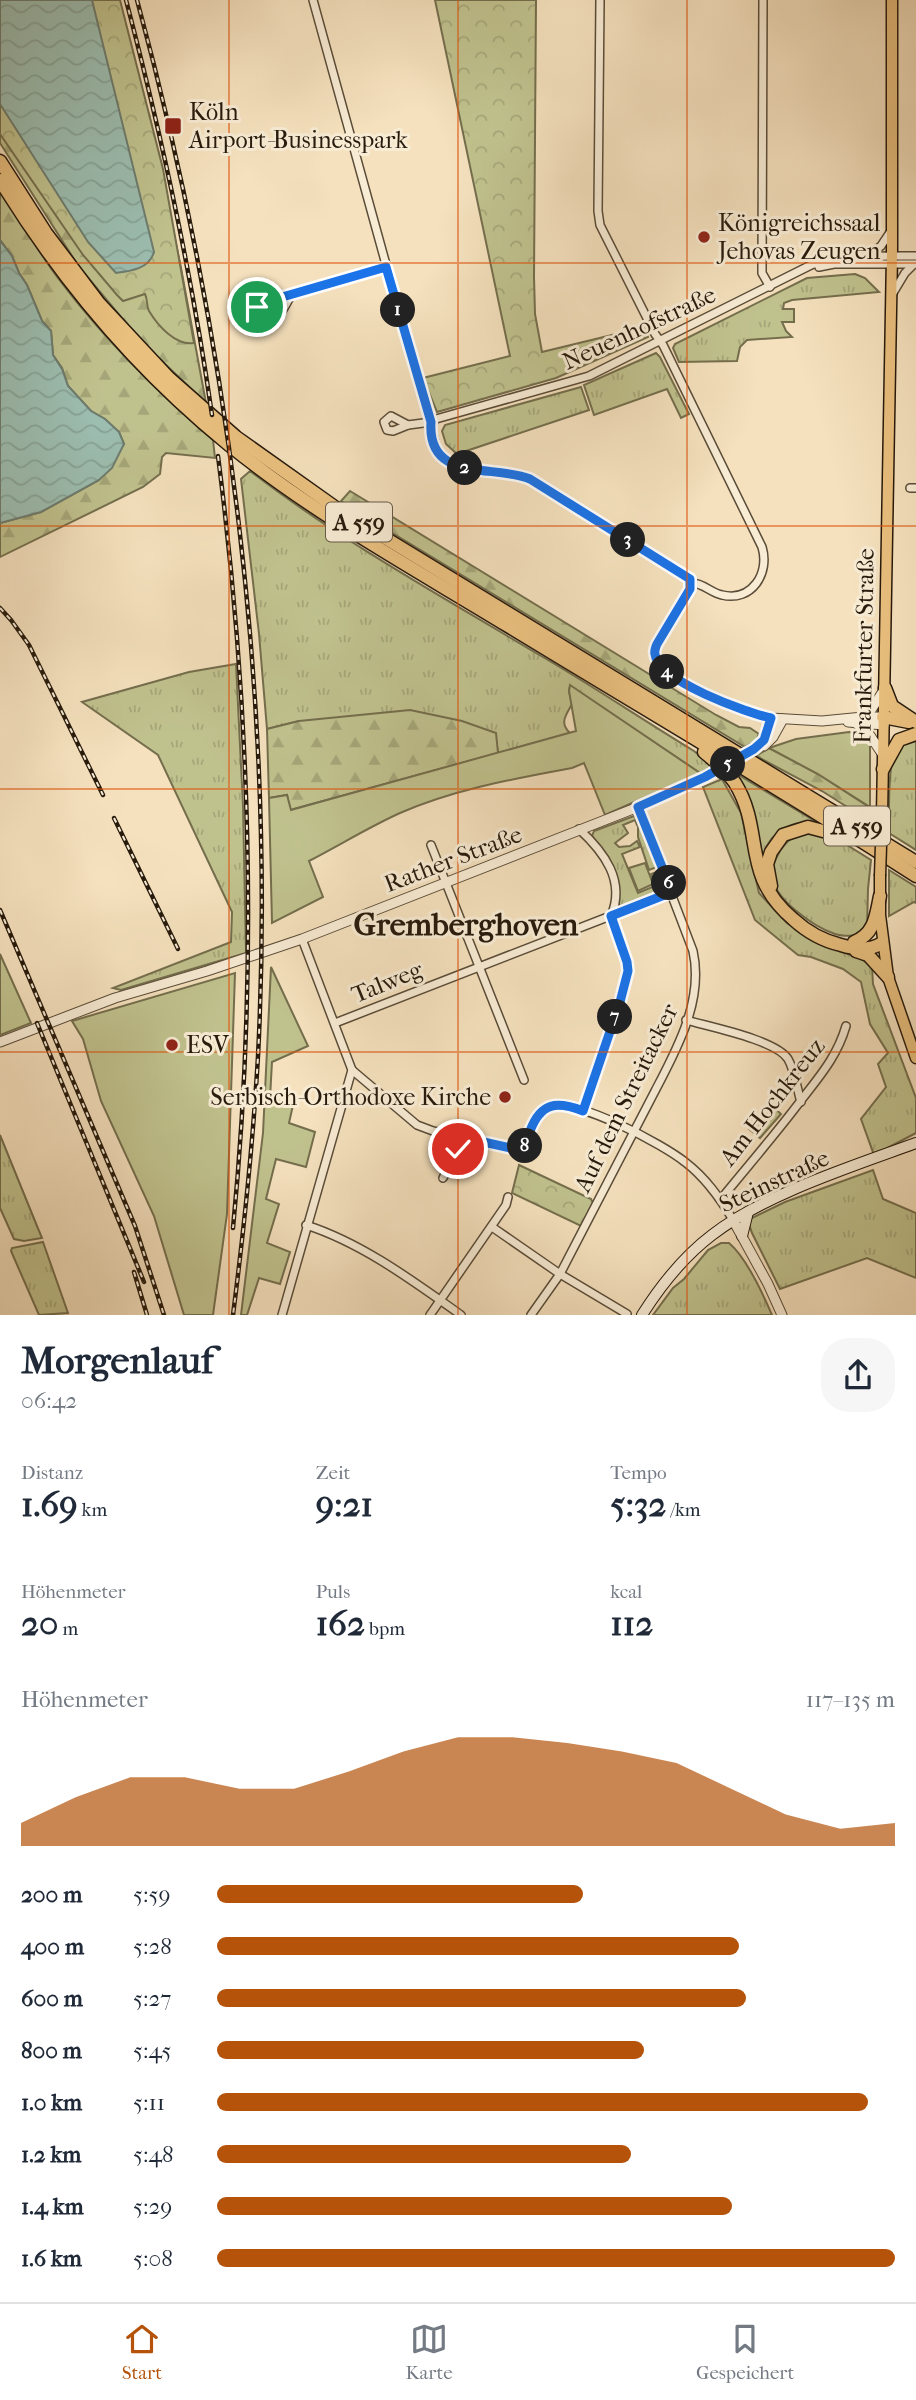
<!DOCTYPE html>
<html lang="de">
<meta charset="utf-8">
<style>
:root{--surface:#fff;--page:#f6f6f7;--text:#1f2937;--muted:#747a83;--line:#e0e1e3;--accent:#b45309}
body{margin:0;font-family:"IM FELL French Canon",serif;background:var(--page);color:var(--text);height:100vh;display:flex;flex-direction:column;font-size:26px;white-space:nowrap}
*{box-sizing:border-box;margin:0}
p{font-size:23px;color:var(--muted)}
.icon{flex:none;width:38px;height:38px;fill:none;stroke:currentColor;stroke-width:2;stroke-linecap:round;stroke-linejoin:round}
.map{position:relative;height:1315px;overflow:hidden}
.side{display:flex;flex-direction:column;background:var(--surface);flex:1}
.side>*{flex:none}
.pin{position:absolute;display:grid;place-items:center;width:60px;height:60px;color:#fff;margin:-30px;border:4px solid #fff;border-radius:50%;box-shadow:0 2px 7px #0007}
.km{position:absolute;width:35px;height:35px;margin:-18px;border-radius:50%;background:#222;color:#fff;font-size:19px;line-height:35px;text-align:center}
.round{display:grid;place-items:center;flex:none;width:74px;height:74px;border-radius:28px;background:var(--page)}
.summary{display:flex;align-items:center;justify-content:space-between;height:119px;padding:0 21px}
h1{font-size:38px;font-weight:700;line-height:52px}
.figures{display:grid;grid-template-columns:repeat(3,1fr);gap:10px;height:119px;padding:7px 21px}
.figures div{display:grid;align-content:center}
.figures b{font-size:35px;font-weight:700}
.figures small{font-size:19px;font-weight:400}
.figures p{font-size:19px}
.chart{height:196px;padding:14px 21px}
.chart p{display:flex;justify-content:space-between}
.chart svg{width:100%;height:126px;margin-top:7px;fill:var(--accent);opacity:.7}
ul{padding:0 21px;list-style:none;font-size:23px}
li{display:grid;grid-template-columns:112px 84px 1fr;align-items:center;height:52px}
li i{height:18px;border-radius:9px;background:var(--accent)}
.dock{display:flex;justify-content:space-around;align-items:center;height:98px;border-top:2px solid var(--line);background:var(--surface);font-size:19px;color:var(--muted)}
.dock a{display:grid;justify-items:center;gap:4px}
.dock .active{color:var(--accent)}
.map>svg:first-child{display:block}
</style>
<div class="map">
<svg width="916" height="1315" viewBox="0 0 916 1315">
<defs>
<pattern id="grass-tufts" width="24" height="20" patternUnits="userSpaceOnUse" patternTransform="scale(1.75)"><rect width="24" height="20" fill="#c0c28e"/><path d="M3 7l-1-3M5 7V3M7 7l1-3M15 17l-1-3M17 17v-4M19 17l1-3" fill="none" stroke="#a5a679"/></pattern>
<pattern id="forest-firs" width="22" height="20" patternUnits="userSpaceOnUse" patternTransform="scale(1.75)"><rect width="22" height="20" fill="#c0c28e"/><path d="M5 1l3.5 6h-7zM16 11l3.5 6h-7z" fill="#a5a679"/></pattern>
<pattern id="park-crowns" width="20" height="18" patternUnits="userSpaceOnUse" patternTransform="scale(1.75)"><rect width="20" height="18" fill="#c0c28e"/><path d="M2 6a3 3 0 1 1 6 0M12 15a3 3 0 1 1 6 0" fill="none" stroke="#a5a679"/></pattern>
<pattern id="water-waves" width="16" height="10" patternUnits="userSpaceOnUse" patternTransform="scale(1.75)"><rect width="16" height="10" fill="#9cbeb1"/><path d="M0 5q4-4 8 0t8 0" fill="none" stroke="#86a397"/></pattern>
</defs>
<rect width="100%" height="100%" fill="#f5e1be"/>
<filter id="stains"><feTurbulence type="fractalNoise" baseFrequency=".00286" numOctaves="4"/><feColorMatrix values="0 0 0 0 .2 0 0 0 0 .09 0 0 0 0 .02 0 0 0 .5 -.17"/></filter>
<radialGradient id="worn" r=".72"><stop offset=".6" stop-color="#630" stop-opacity="0"/><stop offset="1" stop-color="#630" stop-opacity=".3"/></radialGradient>
<g fill="url(#grass-tufts)" stroke="#746e4d" stroke-width="2">
<path d="M855,274L865,278L879,292L792,300L784,303L783,309H794V322H782L786,331L792,337L747,340L740,347L737,361L679,362L673,348L675,344L807,278Z"/>
<path d="M656,353L660,357L689,414L681,418L667,389L594,415L584,385Z"/>
<path d="M581,387L589,410L457,454L446,444L442,431L445,425Z"/>
<path d="M250,471C340,540 439,595 536,653C590,684 641,719 694,751L712,766L700,773L570,686L569,691L572,704C566,715 559,723 570,733L498,753L495,733L299,721L267,729L259,634L241,479Z"/>
<path d="M236,664L243,806L246,953L121,990L113,988L231,942L232,912L158,755L82,702L189,672Z"/>
<path d="M916,737V850L889,833C889,819 888,772 893,759C895,754 898,748 901,743Z"/>
<path d="M737,774L818,823C800,819 778,827 768,844C763,852 763,863 763,872L750,800L734,775Z"/>
<path d="M722,779L741,813L759,893L787,923L816,942L859,958L872,966L873,984L916,1098V1133L874,1155L861,1119L886,1087L878,1064L888,1053L870,1024L861,982L843,969L811,957L798,955L755,920L703,787Z"/>
<path d="M634,816L640,823L637,825L635,820L623,825L628,833L615,843L619,847L630,846L637,841L640,847L622,854L638,893L655,886L651,874L659,871L664,885L662,891L621,907L619,905C620,870 612,862 592,836L594,831Z"/>
<path d="M641,826L657,867L649,870L638,837V827Z"/>
<path d="M811,831L834,837L871,860L868,889L867,928L862,935C853,936 844,937 835,934C814,927 774,899 772,876C771,867 776,858 780,851C789,838 796,834 811,831Z"/>
<path d="M889,870L916,887V903L914,902L889,916Z"/>
<path d="M0,1135L37,1226L42,1238L24,1241L14,1239L0,1208Z"/>
<path d="M873,1170L883,1199L916,1213V1278L867,1258L780,1289L752,1233L749,1224L750,1219L785,1202Z"/>
<path d="M43,1242L68,1313L39,1315L11,1251L12,1248Z"/>
<path d="M721,1243H729C747,1258 763,1294 772,1315H653L673,1288L684,1279L708,1250Z"/>
</g>
<g fill="url(#forest-firs)" stroke="#746e4d" stroke-width="2">
<path d="M0,104L149,114L181,268L206,403L143,343L79,267L0,143Z"/>
<path d="M0,187C19,219 38,252 61,282C105,340 157,392 213,440L215,458L166,453L162,457L160,474L143,487L0,557V523L41,512L99,480L124,444L119,432L105,419L91,411L68,386L62,368L53,355L51,331L42,321L27,285L19,273L12,256L0,240Z"/>
<path d="M350,491L716,715L739,727L750,728L759,734L756,741L745,747L371,520L341,501Z"/>
<path d="M410,710L462,721L496,733L498,753L290,810L287,795L269,798L267,729L299,721Z"/>
<path d="M769,748L818,774L872,809L871,822L822,791L756,756Z"/>
</g>
<g fill="url(#park-crowns)" stroke="#746e4d" stroke-width="2">
<path d="M0,0H120L163,169L194,343C176,346 158,326 149,311C146,305 148,300 145,294L123,301L117,295L83,255L0,134Z"/>
<path d="M435,0H536L534,277L535,314L542,352L645,327L648,337L556,378L437,412L423,378L510,356Z"/>
<path d="M519,1165L591,1199L593,1203L581,1226L512,1193Z"/>
</g>
<g fill="#c0c28e" stroke="#746e4d" stroke-width="2">
<path d="M570,685L700,773L605,815L584,763L572,768C513,779 455,789 400,813C369,827 340,845 309,861L323,897L272,923L269,798L287,795L291,810L576,731L569,691Z"/>
<path d="M849,732L859,733L868,739L870,747V807L818,774L769,748L796,739Z"/>
<path d="M645,863L653,884L638,891L629,868Z"/>
<path d="M0,954L31,1023L0,1035Z"/>
<path d="M271,967L308,1046L272,1062L270,1098L293,1105L289,1123L315,1132L306,1167L276,1159L266,1199L279,1204L267,1243L290,1252L280,1284L259,1278L247,1315H241L263,1133Z"/>
<path d="M235,973L227,1214L213,1315H184L154,1216L101,1101L83,1039L72,1021Z"/>
<path d="M771,1105L781,1114L760,1138L749,1129Z"/>
</g>
<g fill="url(#water-waves)" stroke="#6d7c6f" stroke-width="2">
<path d="M0,0H92L154,252C149,269 131,271 116,273L88,242L0,104Z"/>
<path d="M0,240L12,256L19,273L27,285L42,321L51,331L53,355L62,369L68,386L91,411L105,419L119,432L124,444L112,468L99,480L41,512L0,523Z"/>
</g>
<g fill="none" stroke-linecap="round" stroke-linejoin="round">
<g stroke="#5a4c38" stroke-width="10">
<g id="minor">
<path d="M313,0L438,453L453,466L515,474L530,479L684,574L692,583C703,583 711,593 722,595C752,602 770,573 762,547L663,345L655,334L600,225L598,211L600,0"/>
<path d="M763,0L762,273L770,287"/>
<path d="M869,255L881,246L891,231"/>
<path d="M819,267L834,264H916"/>
<path d="M893,293L905,273L913,265"/>
<path d="M292,294C284,306 278,327 261,324L256,320L254,311L260,303L386,267"/>
<path d="M391,416L408,425L393,431L387,430L384,422Z"/>
<path d="M408,425L431,422L436,419L589,376L811,265C846,255 880,256 916,256"/>
<path d="M910,488H916"/>
<path d="M692,583L657,644C655,650 653,654 656,659C669,685 744,713 771,718"/>
<path d="M579,829C604,852 626,881 611,916"/>
<path d="M431,845L524,1080"/>
<path d="M302,939L352,1070"/>
<path d="M686,1020C710,1027 776,1040 788,1059C795,1071 797,1089 801,1102"/>
<path d="M335,1023L672,892"/>
<path d="M352,1070L417,1125L433,1131L514,1149C533,1150 528,1116 548,1107C574,1096 664,1145 685,1162C706,1178 720,1198 733,1220"/>
<path d="M583,1111L628,971L627,962L611,916"/>
<path d="M443,1178L458,1149L461,1137"/>
<path d="M721,1199C747,1167 774,1136 799,1103C819,1077 837,1057 846,1026"/>
<path d="M306,1225C362,1243 413,1281 461,1315"/>
<path d="M492,1227L560,1274L627,1314"/>
<path d="M282,1315L352,1070"/>
<path d="M430,1315L506,1205L508,1197"/>
<path d="M531,1315L560,1274L655,1091C677,1049 704,1000 693,951L638,807"/>
</g>
</g>
<g stroke="#5a4c38" stroke-width="11">
<g id="tertiary">
<path d="M863,717L871,710L884,690"/>
<path d="M848,722L884,725"/>
<path d="M857,724L869,734L883,755"/>
<path d="M764,746L773,737L783,719"/>
<path d="M754,749L764,740L771,718L822,721L863,717H883"/>
<path d="M0,1042L115,998L207,971L302,939L656,800L705,777"/>
<path d="M733,1220L768,1284L782,1315"/>
</g>
</g>
<g stroke="#271a0c" stroke-width="12">
<g id="secondary">
<path d="M742,1236L748,1212"/>
<path d="M642,1315C661,1285 683,1257 712,1235C765,1194 853,1166 916,1143"/>
</g>
</g>
<g stroke="#271a0c" stroke-width="13">
<g id="primary">
<path d="M882,815L892,255V0"/>
<path d="M880,876V915L888,977L916,1058"/>
</g>
</g>
<g stroke="#271a0c" stroke-width="15">
<g id="motorway">
<path d="M0,161L46,233L99,303L169,378L236,437L336,508L916,862"/>
<path d="M0,180C62,281 136,369 228,444C314,514 413,568 508,626C644,709 782,789 916,876"/>
<path d="M885,688L892,706L916,722"/>
<path d="M883,717L909,722"/>
<path d="M704,752C715,761 727,771 735,783C765,832 740,874 793,919C806,931 824,941 841,945C854,949 870,951 882,943"/>
<path d="M883,769L899,740L916,734"/>
<path d="M771,886L767,864L771,852L783,835L808,827L842,836"/>
<path d="M854,942C875,934 876,915 880,896"/>
<path d="M856,951L868,955L888,977"/>
</g>
</g>
<use href="#minor" stroke="#f8ecd5" stroke-width="7"/>
<use href="#tertiary" stroke="#f8ecd5" stroke-width="9"/>
<use href="#secondary" stroke="#f8ecd5" stroke-width="10"/>
<use href="#primary" stroke="#eac07f" stroke-width="10"/>
<use href="#motorway" stroke="#eac07f" stroke-width="12"/>
<g stroke="#271a0c" stroke-width="4.5">
<g id="rail">
<path d="M126,0C162,137 192,275 212,415"/>
<path d="M137,0C229,339 276,705 258,1056C253,1143 244,1229 233,1315"/>
<path d="M218,456C251,712 258,971 233,1228"/>
<path d="M0,608L11,620L29,645L103,795"/>
<path d="M114,818L178,949"/>
<path d="M0,910L135,1226L164,1315"/>
<path d="M37,1023L144,1282"/>
<path d="M134,1272L147,1315"/>
</g>
</g>
<use href="#rail" stroke="#f8ecd5" stroke-width="2" stroke-dasharray="5" stroke-linecap="butt"/>
<g stroke="#5a4c38" stroke-width="11" stroke-linecap="butt">
<path id="tertiary-bridge" d="M705,777L754,749"/>
</g>
<g stroke="#271a0c" stroke-width="13" stroke-linecap="butt">
<path id="primary-bridge" d="M880,876L882,815"/>
</g>
<use href="#tertiary-bridge" stroke="#f8ecd5" stroke-width="9"/>
<use href="#primary-bridge" stroke="#eac07f" stroke-width="10"/>
</g>
<g fill="none" stroke-linecap="round" stroke-linejoin="round">
<g stroke="#fff" stroke-width="14">
<path id="route" d="M257,307L265,302L386,267L431,422C427,483 493,464 530,479L690,579V589L657,644C656,646 654,652 655,654C657,681 748,713 771,718L764,740L754,749L705,777L638,807L672,892L611,916L627,962L628,971L620,1002L583,1111C557,1101 541,1102 530,1131C528,1139 526,1145 520,1150L461,1137L458,1149"/>
</g>
<use href="#route" stroke="#1a73e8" stroke-width="9"/>
</g>
<path fill="none" stroke="#de560c" stroke-width="2" stroke-opacity="0.55" d="M229,0V1315M458,0V1315M687,0V1315M0,263H916M0,526H916M0,789H916M0,1052H916"/>
<g fill="#8f2418" stroke="#f8ecd5" stroke-width="2.5">
<rect x="164" y="117" width="18" height="18" rx="3.5"/>
<circle cx="704" cy="237" r="7"/>
<circle cx="172" cy="1045" r="7"/>
<circle cx="505" cy="1097" r="7"/>
</g>
<g text-anchor="middle" stroke-width="6" stroke-linejoin="round" paint-order="stroke">
<g fill="#f8ecd5" stroke="#665948" stroke-width="2">
<rect x="326" y="502.5" width="66" height="39" rx="5"/>
<rect x="824" y="806.5" width="66" height="39" rx="5"/>
</g>
<g font-size="23" font-weight="bold" fill="#271a0c">
<text x="359" y="530">A 559</text>
<text x="857" y="834">A 559</text>
</g>
<g font-size="24" fill="#271a0c" stroke="#f8ecd5" text-anchor="start">
<text x="189" y="120">Köln<tspan x="189" dy="28">Airport-Businesspark</tspan></text>
<text x="718" y="231">Königreichssaal<tspan x="718" dy="28">Jehovas Zeugen</tspan></text>
<text x="186" y="1053">ESV</text>
<text x="491" y="1105" text-anchor="end">Serbisch-Orthodoxe Kirche</text>
</g>
<g font-size="24" fill="#271a0c" stroke="#f8ecd5">
<text transform="translate(639 328) rotate(-25)" y="8">Neuenhofstraße</text>
<text transform="translate(864 646) rotate(-89)" y="8">Frankfurter Straße</text>
<text transform="translate(453 859) rotate(-21)" y="8">Rather Straße</text>
<text transform="translate(387 982) rotate(-22)" y="8">Talweg</text>
<text transform="translate(626 1098) rotate(-64)" y="8">Auf dem Streitacker</text>
<text transform="translate(772 1102) rotate(-52)" y="8">Am Hochkreuz</text>
<text transform="translate(774 1181) rotate(-25)" y="8">Steinstraße</text>
</g>
<g font-size="32" font-weight="bold" fill="#271a0c" stroke="#f8ecd5">
<text x="466" y="935">Gremberghoven</text>
</g>
</g>
<rect width="100%" height="100%" filter="url(#stains)"/>
<rect width="100%" height="100%" fill="url(#worn)"/>
</svg>
<div class="pin" style="left:257px;top:307px;background:#1e9e55"><svg class="icon" aria-label="arrive" viewBox="0 0 24 24"><path d="M6 21V4h12l-3 4 3 4H6"/></svg></div>
<div class="pin" style="left:458px;top:1149px;background:#d93025"><svg class="icon" aria-label="check" viewBox="0 0 24 24"><path d="M5 12l5 5 9-10"/></svg></div>
<b class="km" style="left:398px;top:310px">1</b>
<b class="km" style="left:465px;top:468px">2</b>
<b class="km" style="left:628px;top:540px">3</b>
<b class="km" style="left:667px;top:672px">4</b>
<b class="km" style="left:728px;top:764px">5</b>
<b class="km" style="left:669px;top:883px">6</b>
<b class="km" style="left:615px;top:1017px">7</b>
<b class="km" style="left:525px;top:1146px">8</b>
</div>
<section class="side">
<div class="summary"><div><h1>Morgenlauf</h1><p>06:42</p></div><a class="round"><svg class="icon" aria-label="share" viewBox="0 0 24 24"><path d="M12 15V3M7 8l5-5 5 5M5 13v7h14v-7"/></svg></a></div>
<div class="figures">
<div><p>Distanz</p><b>1.69<small> km</small></b></div>
<div><p>Zeit</p><b>9:21</b></div>
<div><p>Tempo</p><b>5:32<small> /km</small></b></div>
</div>
<div class="figures">
<div><p>Höhenmeter</p><b>20<small> m</small></b></div>
<div><p>Puls</p><b>162<small> bpm</small></b></div>
<div><p>kcal</p><b>112</b></div>
</div>
<div class="chart"><p><span>Höhenmeter</span>117–135 m</p>
<svg viewBox="0 0 160 44" preserveAspectRatio="none"><path d="M0 44V36L10 27L20 20L30 20L40 24L50 24L60 18L70 11L80 6L90 6L100 8L110 11L120 15L130 24L140 33L150 38L160 36V44z"/></svg>
</div>
<ul>
<li><b>200 m</b>5:59<i style="width:54%"></i></li>
<li><b>400 m</b>5:28<i style="width:77%"></i></li>
<li><b>600 m</b>5:27<i style="width:78%"></i></li>
<li><b>800 m</b>5:45<i style="width:63%"></i></li>
<li><b>1.0 km</b>5:11<i style="width:96%"></i></li>
<li><b>1.2 km</b>5:48<i style="width:61%"></i></li>
<li><b>1.4 km</b>5:29<i style="width:76%"></i></li>
<li><b>1.6 km</b>5:08<i style="width:100%"></i></li>
</ul>
</section>
<nav class="dock">
<a class="active"><svg class="icon" aria-label="home" viewBox="0 0 24 24"><path d="M3 11l9-7 9 7M6 9v11h12V9"/></svg>Start</a>
<a><svg class="icon" aria-label="map" viewBox="0 0 24 24"><path d="M3 6l6-2 6 2 6-2v14l-6 2-6-2-6 2zM9 4v14M15 6v14"/></svg>Karte</a>
<a><svg class="icon" aria-label="saved" viewBox="0 0 24 24"><path d="M7 4h10v16l-5-4-5 4z"/></svg>Gespeichert</a>
</nav>
